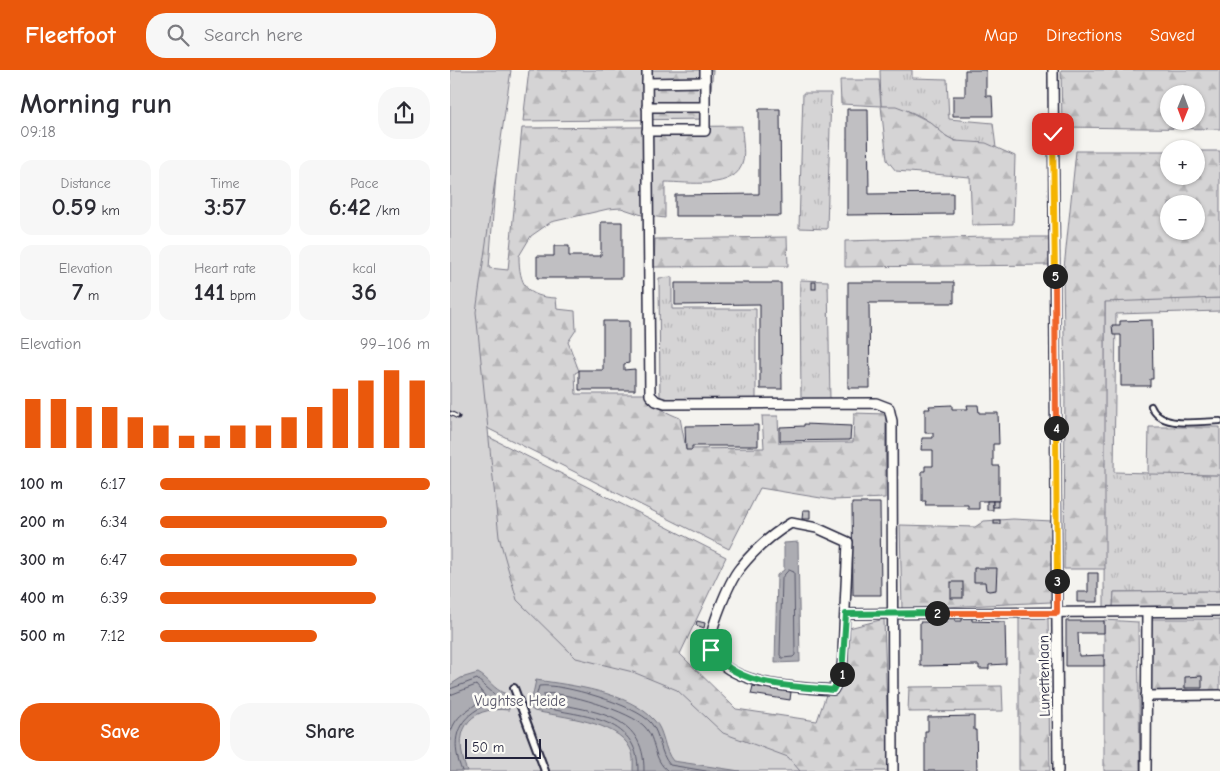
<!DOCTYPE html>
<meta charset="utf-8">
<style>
:root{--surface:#fff;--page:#f7f7f7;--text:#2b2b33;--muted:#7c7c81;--accent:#ea580c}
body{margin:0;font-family:"Comic Neue",sans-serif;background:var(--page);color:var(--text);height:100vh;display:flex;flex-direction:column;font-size:19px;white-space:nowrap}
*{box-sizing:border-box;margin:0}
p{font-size:16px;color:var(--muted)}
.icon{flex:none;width:28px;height:28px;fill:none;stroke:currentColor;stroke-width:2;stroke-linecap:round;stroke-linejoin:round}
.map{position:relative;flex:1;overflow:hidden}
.drawer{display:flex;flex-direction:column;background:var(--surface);width:450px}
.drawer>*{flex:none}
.needle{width:32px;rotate:181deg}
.fabs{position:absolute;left:710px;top:15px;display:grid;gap:10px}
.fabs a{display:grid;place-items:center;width:45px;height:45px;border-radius:50%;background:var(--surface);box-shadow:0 1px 4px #0004;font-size:25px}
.scale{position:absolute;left:15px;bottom:12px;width:76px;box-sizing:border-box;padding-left:5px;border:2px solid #22223b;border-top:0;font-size:14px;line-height:18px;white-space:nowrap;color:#22223b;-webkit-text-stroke:4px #fdfcf7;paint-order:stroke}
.pin{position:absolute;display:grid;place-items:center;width:42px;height:42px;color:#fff;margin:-21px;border-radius:10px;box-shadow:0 2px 8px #0006}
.km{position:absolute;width:25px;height:25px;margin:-12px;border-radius:50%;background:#222;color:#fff;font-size:14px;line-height:25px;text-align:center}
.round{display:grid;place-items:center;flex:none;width:52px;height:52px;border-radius:20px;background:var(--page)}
.summary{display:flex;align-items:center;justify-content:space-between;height:85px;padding:0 20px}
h1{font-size:28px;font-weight:700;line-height:38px}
.metrics{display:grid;grid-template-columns:repeat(3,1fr);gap:8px;height:85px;padding:5px 20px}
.metrics div{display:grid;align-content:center;border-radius:12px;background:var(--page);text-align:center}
.metrics b{font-size:25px;font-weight:700}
.metrics small{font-size:14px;font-weight:400}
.metrics p{font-size:14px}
.chart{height:140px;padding:10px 20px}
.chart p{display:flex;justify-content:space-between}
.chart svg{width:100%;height:90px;margin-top:5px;stroke:var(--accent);stroke-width:6}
.cta{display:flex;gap:10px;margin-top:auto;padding:10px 20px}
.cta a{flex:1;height:58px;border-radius:20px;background:var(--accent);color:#fff;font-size:20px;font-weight:700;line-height:58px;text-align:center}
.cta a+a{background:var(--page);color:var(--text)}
ul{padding:0 20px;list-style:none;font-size:16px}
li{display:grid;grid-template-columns:80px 60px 1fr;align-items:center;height:38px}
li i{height:12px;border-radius:6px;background:var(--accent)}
header{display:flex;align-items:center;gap:30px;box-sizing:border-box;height:70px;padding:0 25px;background:var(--accent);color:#fff}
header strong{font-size:24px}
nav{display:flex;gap:28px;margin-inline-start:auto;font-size:18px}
.search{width:350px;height:45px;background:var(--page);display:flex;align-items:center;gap:12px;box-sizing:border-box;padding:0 18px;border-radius:20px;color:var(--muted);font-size:19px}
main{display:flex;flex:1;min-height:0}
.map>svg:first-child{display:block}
</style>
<header>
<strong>Fleetfoot</strong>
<div class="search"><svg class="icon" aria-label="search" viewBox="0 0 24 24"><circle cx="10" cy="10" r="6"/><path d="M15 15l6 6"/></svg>Search here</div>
<nav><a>Map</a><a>Directions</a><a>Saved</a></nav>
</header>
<main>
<section class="drawer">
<div class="summary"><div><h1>Morning run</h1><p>09:18</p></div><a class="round"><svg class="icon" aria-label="share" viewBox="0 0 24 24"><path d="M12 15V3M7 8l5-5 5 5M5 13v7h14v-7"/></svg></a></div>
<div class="metrics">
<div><p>Distance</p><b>0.59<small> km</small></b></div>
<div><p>Time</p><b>3:57</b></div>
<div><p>Pace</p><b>6:42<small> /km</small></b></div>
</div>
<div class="metrics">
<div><p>Elevation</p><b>7<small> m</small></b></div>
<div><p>Heart rate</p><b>141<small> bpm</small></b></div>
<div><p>kcal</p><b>36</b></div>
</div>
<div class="chart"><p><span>Elevation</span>99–106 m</p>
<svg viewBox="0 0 160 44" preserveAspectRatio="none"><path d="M5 44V20M15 44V20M25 44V24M35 44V24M45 44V29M55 44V33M65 44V38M75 44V38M85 44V33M95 44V33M105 44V29M115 44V24M125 44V15M135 44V11M145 44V6M155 44V11"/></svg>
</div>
<ul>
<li><b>100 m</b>6:17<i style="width:100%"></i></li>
<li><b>200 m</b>6:34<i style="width:84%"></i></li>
<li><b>300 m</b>6:47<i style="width:73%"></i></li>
<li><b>400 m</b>6:39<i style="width:80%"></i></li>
<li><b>500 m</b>7:12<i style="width:58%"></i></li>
</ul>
<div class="cta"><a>Save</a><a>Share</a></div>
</section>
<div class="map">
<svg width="770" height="701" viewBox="0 0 770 701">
<defs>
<pattern id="grass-tufts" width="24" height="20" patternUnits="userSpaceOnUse" patternTransform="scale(1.25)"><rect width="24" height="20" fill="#d5d4d5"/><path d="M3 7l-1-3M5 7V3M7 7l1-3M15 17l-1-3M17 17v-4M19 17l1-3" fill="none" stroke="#b7b6b8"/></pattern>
<pattern id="forest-firs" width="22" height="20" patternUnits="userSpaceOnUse" patternTransform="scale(1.25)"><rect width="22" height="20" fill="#d5d4d5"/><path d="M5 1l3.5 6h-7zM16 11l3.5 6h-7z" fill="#b7b6b8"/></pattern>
</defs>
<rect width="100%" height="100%" fill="#f4f3ef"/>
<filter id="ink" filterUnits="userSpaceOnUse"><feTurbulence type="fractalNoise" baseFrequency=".02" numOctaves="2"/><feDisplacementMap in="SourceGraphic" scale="10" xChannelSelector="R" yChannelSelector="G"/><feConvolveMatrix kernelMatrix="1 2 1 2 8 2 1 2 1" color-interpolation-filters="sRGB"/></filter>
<g filter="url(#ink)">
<g fill="url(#grass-tufts)" stroke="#7c7b88">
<path d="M430,0H462V8L497,9L499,49L543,53L546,78C532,71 518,76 504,70C495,67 489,60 482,54C469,43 448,36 431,36Z"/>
<path d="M353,23H381L377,159L349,158Z"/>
<path d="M222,207V239H306V335L220,333L210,329L209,208Z"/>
<path d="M350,210L378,211L380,331L351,330Z"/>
<path d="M770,228V241L666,244L664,402L770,405V521L664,522L663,538H654L655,231Z"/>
</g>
<g fill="url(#forest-firs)" stroke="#7c7b88" fill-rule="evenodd">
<path d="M79,0H263L258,49L73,51Z"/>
<path d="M611,0H770V59L612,57ZM719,24H746V51H719Z"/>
<path d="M390,10H429L431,36H446L454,39L480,52L496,66L505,71L536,73L565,86L563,154L522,155L520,107L446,101L437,90L431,36L391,34Z"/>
<path d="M292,56C292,67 295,81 293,91C287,121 237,112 215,112V148L192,145L171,138L158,139L101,152L81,166L69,186C69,215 77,227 106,228L107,239L125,241L126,260L118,272L129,301L125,303L126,324H201C204,338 218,343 230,348L236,379L314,378L312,346H328L329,373L403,372L404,343L436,344L435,428L383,430L310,418L279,479L25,352L0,162L48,77L39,198L58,200L72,58Z"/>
<path d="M626,81H719V106H746V81H770V228L655,232V499H614L615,317L613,208ZM719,134H746V161H719Z"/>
<path d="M337,167L338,196L204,197L205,169Z"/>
<path d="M534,167H600V195L395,197V171Z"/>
<path d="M699,357H770V405L698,404Z"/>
<path d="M25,360L276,487L230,584L286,639L367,651L399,558L434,549L439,701H341L76,580L18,439Z"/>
<path d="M563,449L602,451L601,532L452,539L450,455L525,457L534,451Z"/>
<path d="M770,521V537L663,538L664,522Z"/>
<path d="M569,546H598L600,701H569Z"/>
<path d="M702,549H770V621L700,622V553Z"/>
<path d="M654,550L688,552L690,701H654Z"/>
<path d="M552,616L553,641L458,642L459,617Z"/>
</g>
<path fill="#d5d4d5" stroke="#7c7b88" d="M0,0H61L26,242L49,467L67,530L126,588L183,602L227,620L273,663L338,687L350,701H0Z"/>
<g fill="#acacb2" stroke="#757582">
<path d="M348,472L350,592L325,593L327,505L334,500V473Z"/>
<path d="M28,603C39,609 43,619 56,624L59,640C16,635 2,664 17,701H0V615L11,608Z"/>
<path d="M86,610C121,615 179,622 204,650C215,661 213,679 223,691L290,701H183C183,693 184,685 180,678C167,651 111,647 84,641L80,638Z"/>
</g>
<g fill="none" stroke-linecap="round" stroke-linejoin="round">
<g stroke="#59596b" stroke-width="1">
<path d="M339,500L344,502L345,585L343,587L332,588L330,585L332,508Z"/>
<path d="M0,619L27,609L52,631L50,634C40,633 36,634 28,639C3,654 2,676 12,701"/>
<path d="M0,625L26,615L35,626C22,641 7,640 0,664"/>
<path d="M188,701C189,644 129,647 86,636L85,631L89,616C112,613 186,635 201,653C211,665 209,683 220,695L256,701"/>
<path d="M194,701C195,641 140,642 94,631V624C112,620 182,642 195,657C207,670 202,689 218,701"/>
</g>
</g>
<g fill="#c0bfc2" stroke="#22223b">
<path d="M515,0H536V26H542L543,46H503V26H515Z"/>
<path d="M309,39H330L331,146H225V125L309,124Z"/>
<path d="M397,39H418L419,124L503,123V144L397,145Z"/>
<path d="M151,152H172V208H87V186H104V176H119V186H151Z"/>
<rect x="362" y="212" width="4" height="7"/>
<path d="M398,212H504V233H419L420,318H398Z"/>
<path d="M225,213H331L332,319H310V234L225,235Z"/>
<path d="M702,250L703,309H700V316H671V265H663L662,255H670V251Z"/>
<path d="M153,251H179V293L174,294V300L185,299V320H129V300H153Z"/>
<path d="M502,335V339H518L517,335H528L529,343H548L549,374H543V396H549V431H529V439H518V435H475L476,431H472V401H475V396H483V380H471L472,368H483V363H475V339H480L479,336Z"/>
<path d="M354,354L401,356L400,370L330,371V357L354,356Z"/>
<path d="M308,355V376H242V380H236L235,356Z"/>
<rect x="537" y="431" width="6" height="9"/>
<rect x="543" y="431" width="5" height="6"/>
<path d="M402,433H430L431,525H403Z"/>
<path d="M353,440H360V449H352Z"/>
<rect x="544" y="450" width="6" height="4"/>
<path d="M524,498H547L546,520L539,521L536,520L535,512H524Z"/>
<path d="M638,503H648V532H627V522H638Z"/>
<rect x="501" y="512" width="12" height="16"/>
<path d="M496,548H505V551H512V548H522V551L555,552L556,594L539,595V599H529V595L470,596V552H496Z"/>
<path d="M247,551L255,553L254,558L246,555Z"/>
<path d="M616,551H654V563H628L629,586L654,585V596H616Z"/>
<path d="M752,606V618H735V607Z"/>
<path d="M303,616L341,622L340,630L301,624Z"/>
<path d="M524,646V660H526L527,701H475V661H478V647Z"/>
</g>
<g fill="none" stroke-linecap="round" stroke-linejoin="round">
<g stroke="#22223b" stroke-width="8">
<path id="service" d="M701,336C710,360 749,351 770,351"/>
</g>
<g stroke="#22223b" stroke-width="10">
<path id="pedestrian" d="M64,618L95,701"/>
</g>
<g stroke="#22223b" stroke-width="12">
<g id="minor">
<path d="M197,0L200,325L206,331L215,334L426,333L439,338L442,351L443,701"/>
<path d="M603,0L608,701"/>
<path d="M197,13L255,12"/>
<path d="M197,37H255"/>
<path d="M197,61H255V0"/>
<path d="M341,453L367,458L398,472L392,604L383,620C347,617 298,617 269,592C267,590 262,583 261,580C256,565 280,510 290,498C305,479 321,465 341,453Z"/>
<path d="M396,544L770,541"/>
<path d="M696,626L770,625"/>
<path d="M696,701L697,542"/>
</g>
</g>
<use href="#service" stroke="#fdfcf7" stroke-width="4.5"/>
<use href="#pedestrian" stroke="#fdfcf7" stroke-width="6"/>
<use href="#minor" stroke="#fdfcf7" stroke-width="9"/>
<g stroke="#22223b" stroke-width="5">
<path id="rail" d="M0,343L8,347"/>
</g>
<use href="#rail" stroke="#fdfcf7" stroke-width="3" stroke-dasharray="9" stroke-linecap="butt"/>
</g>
</g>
<g fill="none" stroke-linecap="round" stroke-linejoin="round" filter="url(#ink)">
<g stroke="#fff" stroke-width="10">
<path id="split-1" d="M261,580C286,617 342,616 383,620L392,604"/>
</g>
<g stroke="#fff" stroke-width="10">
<path id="split-2" d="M392,604L396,544L487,543"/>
</g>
<g stroke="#fff" stroke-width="10">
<path id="split-3" d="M487,543H607V511"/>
</g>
<g stroke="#fff" stroke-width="10">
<path id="split-4" d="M606,358L607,511"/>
</g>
<g stroke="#fff" stroke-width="10">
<path id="split-5" d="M605,206L606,358"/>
</g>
<g stroke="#fff" stroke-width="10">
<path id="split-6" d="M603,64L605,206"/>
</g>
<use href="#split-1" stroke="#22a559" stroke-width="6"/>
<use href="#split-2" stroke="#22a559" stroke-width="6"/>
<use href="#split-3" stroke="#f0652b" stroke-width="6"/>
<use href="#split-4" stroke="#f5b400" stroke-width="6"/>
<use href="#split-5" stroke="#f0652b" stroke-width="6"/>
<use href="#split-6" stroke="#f5b400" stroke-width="6"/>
</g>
<g text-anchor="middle" stroke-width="5" stroke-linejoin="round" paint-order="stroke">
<g font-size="15" fill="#22223b" stroke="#fdfcf7">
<text transform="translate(594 606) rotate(-91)" y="5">Lunettenlaan</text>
</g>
<g font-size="15" fill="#585769" stroke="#fdfcf7">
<text x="70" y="636">Vughtse Heide</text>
</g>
</g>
</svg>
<div class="fabs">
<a><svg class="needle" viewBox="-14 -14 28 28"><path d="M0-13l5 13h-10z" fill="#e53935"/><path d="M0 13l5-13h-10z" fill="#7c7c81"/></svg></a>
<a>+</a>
<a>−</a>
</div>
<div class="scale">50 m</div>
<div class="pin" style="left:261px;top:580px;background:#1e9e55"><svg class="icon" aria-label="arrive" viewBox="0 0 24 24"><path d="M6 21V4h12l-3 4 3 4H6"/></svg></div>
<div class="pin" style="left:603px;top:64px;background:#d93025"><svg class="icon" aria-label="check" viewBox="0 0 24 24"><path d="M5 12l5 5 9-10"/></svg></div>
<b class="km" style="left:392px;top:604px">1</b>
<b class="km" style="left:487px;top:543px">2</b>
<b class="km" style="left:607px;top:511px">3</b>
<b class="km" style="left:606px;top:358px">4</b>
<b class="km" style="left:605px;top:206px">5</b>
</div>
</main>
